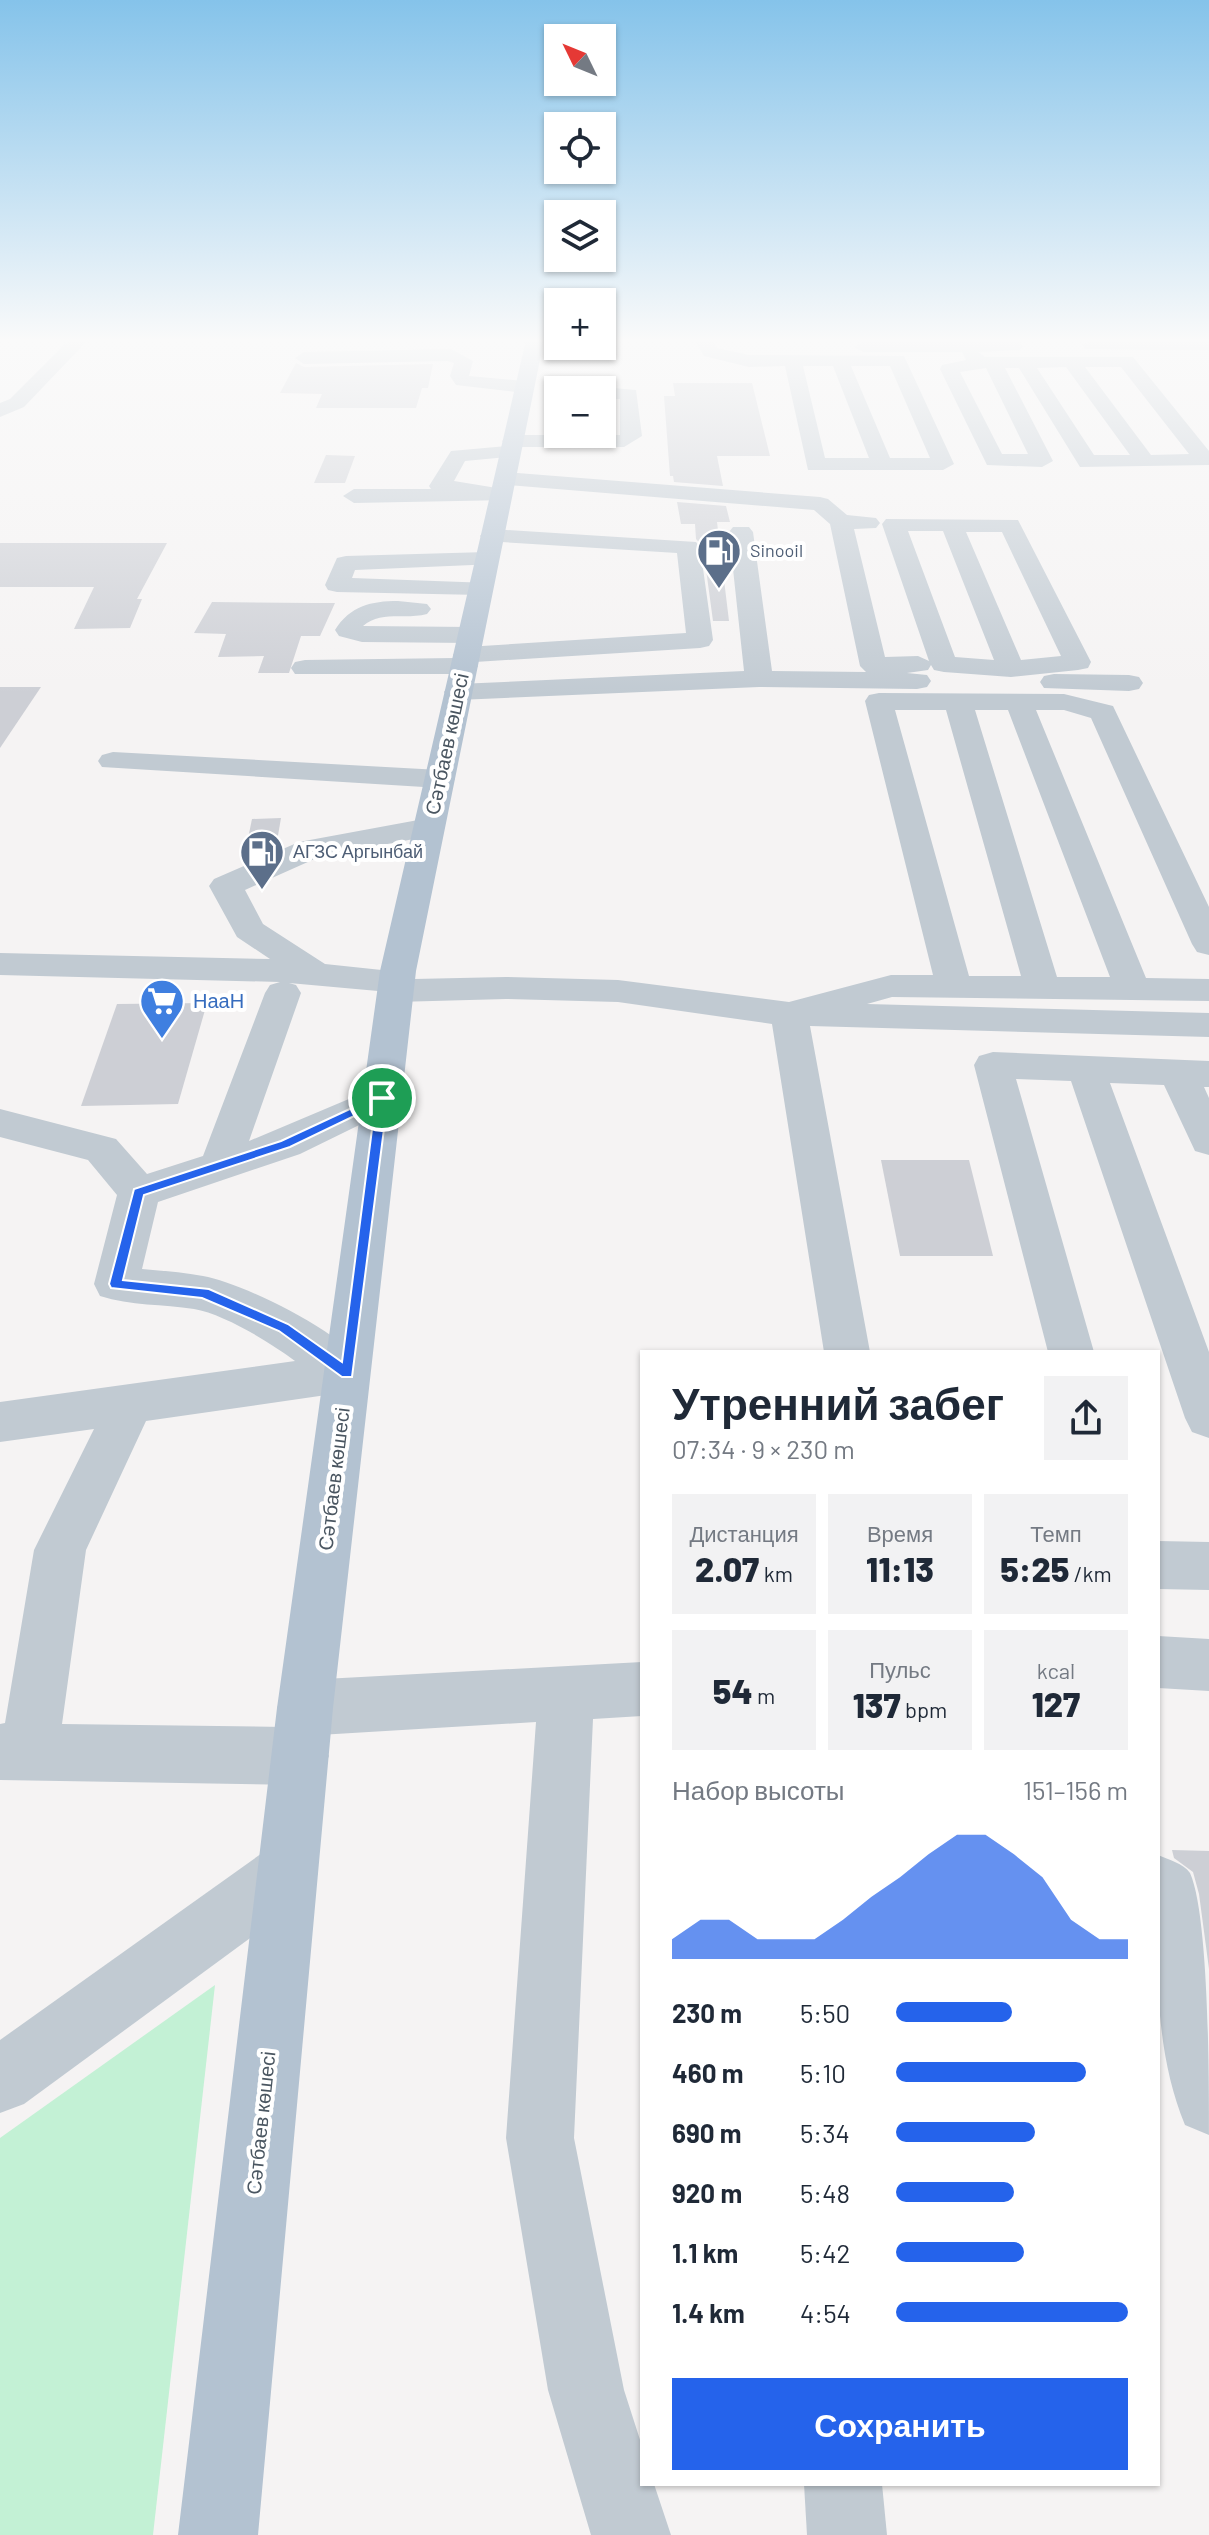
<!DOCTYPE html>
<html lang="ru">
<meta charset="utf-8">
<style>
:root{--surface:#fff;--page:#f2f2f3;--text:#1f2937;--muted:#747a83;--accent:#2563eb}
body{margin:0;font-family:Barlow,sans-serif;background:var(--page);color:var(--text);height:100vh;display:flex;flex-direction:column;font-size:30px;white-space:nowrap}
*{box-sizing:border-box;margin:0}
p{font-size:26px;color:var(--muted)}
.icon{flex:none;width:44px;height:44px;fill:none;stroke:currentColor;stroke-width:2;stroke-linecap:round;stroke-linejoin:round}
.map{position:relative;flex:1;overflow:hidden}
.details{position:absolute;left:640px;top:1350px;width:520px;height:1136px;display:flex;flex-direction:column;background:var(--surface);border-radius:0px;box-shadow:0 2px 6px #0004}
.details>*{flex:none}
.needle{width:52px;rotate:313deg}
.tools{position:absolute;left:544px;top:24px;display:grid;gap:16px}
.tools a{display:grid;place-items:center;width:72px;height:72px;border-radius:0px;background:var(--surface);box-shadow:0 2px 6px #0004;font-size:40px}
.pin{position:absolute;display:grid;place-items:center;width:68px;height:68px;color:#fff;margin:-34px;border:4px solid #fff;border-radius:50%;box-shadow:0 2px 8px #0007}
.round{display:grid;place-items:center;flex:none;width:84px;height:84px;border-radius:0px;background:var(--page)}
.overview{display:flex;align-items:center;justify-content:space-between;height:136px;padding:0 32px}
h1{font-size:44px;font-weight:800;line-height:60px}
.figures{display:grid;grid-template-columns:repeat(3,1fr);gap:12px;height:136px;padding:8px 32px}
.figures div{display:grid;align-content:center;border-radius:0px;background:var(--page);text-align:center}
.figures b{font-size:34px;font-weight:800}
.figures small{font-size:22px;font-weight:400}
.figures p{font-size:22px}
.chart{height:224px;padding:16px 32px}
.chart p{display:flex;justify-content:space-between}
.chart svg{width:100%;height:144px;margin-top:8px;fill:var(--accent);opacity:.7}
.cta{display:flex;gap:16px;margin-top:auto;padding:16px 32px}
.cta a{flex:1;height:92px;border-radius:0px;background:var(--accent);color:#fff;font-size:32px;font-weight:800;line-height:92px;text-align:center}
ul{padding:0 32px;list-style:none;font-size:26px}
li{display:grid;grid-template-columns:128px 96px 1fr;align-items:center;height:60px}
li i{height:20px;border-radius:10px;background:var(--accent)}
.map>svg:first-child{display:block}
</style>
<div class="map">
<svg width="1209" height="2535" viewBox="0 0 1209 2535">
<rect width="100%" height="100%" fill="#f5f3f3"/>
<path fill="#c3f1d5" d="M215,1985L153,2535H0V2138Z"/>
<g fill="#cdcfd5">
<path d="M296,363L304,367L433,364L428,388H422L416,408H316L322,394L280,393Z"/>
<path d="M673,383H752L770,456H717L723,486L674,482L673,476H670L664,396H675Z"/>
<path d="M326,455L355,456L345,483H314Z"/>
<path d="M677,502L726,506L730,522H717L729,621H713L703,547L696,539L695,524H681Z"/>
<path d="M0,543H167L137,599H142L130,628L74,629L94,587H0Z"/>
<path d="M212,602L314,603H335L320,636H301L289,673H258L264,656L218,657L226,634L194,633Z"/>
<path d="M0,687H41L0,748Z"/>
<path d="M281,818L276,847L246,848L252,819Z"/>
<path d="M207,1003L178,1104L81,1106L117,1004Z"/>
<path d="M881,1160H969L993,1256H900Z"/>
<path d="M1172,1850L1209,1851V1969L1199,1894L1193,1872L1174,1858Z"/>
</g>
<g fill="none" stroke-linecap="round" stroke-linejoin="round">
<g fill="#c1cad2" fill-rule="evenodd">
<path d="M69,340H88L24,407L0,417V403L10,399Z"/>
<path d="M694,340H712L717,348L749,355L904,356L954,464L943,470H808L785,366L749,367L704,356ZM803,366H833L869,458H825ZM851,366H890L930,458H890Z"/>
<path d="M1091,340H1209V350L1085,349L1082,345Z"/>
<path d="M1014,341L1020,342L1023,346L1020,350L978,352L985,357H1133L1209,451V465L1080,467L1019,368H1005L1053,461L1042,467L987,465L940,369L942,365L966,360L962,352H863L854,347L863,342ZM1066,367L1130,455H1094L1037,368ZM1085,367H1121L1189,454L1151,455ZM986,368L1028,454H1002L960,372Z"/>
<path d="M451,349L473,361L469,376L524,381L534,387L524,393L456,385L450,376L454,363L448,361L304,364L295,358L304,352Z"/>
<path d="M602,387L636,390L642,436L624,447H516L521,452L517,456L465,461L454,481L509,490L512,495L509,500L354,503L343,496L354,489H431L429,486L451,451L507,446L502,441L512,435H620V399H602V390H594Z"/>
<path d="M505,472L820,497L828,499L847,515L876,518L880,523L876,528L854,529L885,657L918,656L929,661L882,524L886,519L1018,520L1091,662L1088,668L1078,670L1011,677L944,672L934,670L931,665L928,670L907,673L927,675L931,681L927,687L917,689L759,687L458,700L448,698L444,692L448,686L458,684L744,671L729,532L733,527H749L753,532L772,671L866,672L860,666L830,524L814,510L497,484L494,479ZM908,531H943L994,660L955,657ZM966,532H1002L1061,656L1021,660Z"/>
<path d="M492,529L696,542L700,547L713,640L709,646L700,648L475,662L478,666L474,672L464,674H295L291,668L295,662L305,660L455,658L453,655L457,649L466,647L686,633L677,553L484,541L480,536L484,531Z"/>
<path d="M487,552L496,554L499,559L496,564L355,570L352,578L490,583L493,588L490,593L481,595L337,592L328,590L325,585L337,558L346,556Z"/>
<path d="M398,601L427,604L431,609L427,614C405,620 381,610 363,626L471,627L480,629L484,635L480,641L471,643L362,642L339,636L335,630C350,606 371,601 398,601Z"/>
<path d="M1054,674L1129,675L1139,677L1143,683L1139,689L1129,691L1044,688L1040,682L1044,676Z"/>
<path d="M879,693L1064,694L1113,706L1209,907V955L1197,952L1192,944L1091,718L1064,710H1036L1146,978L1209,979V1001L892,997L867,1004L1209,1013V1037L810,1026L870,1352H824L772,1024L618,1002L506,999L396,1002L383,999L378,991L289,983L296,985L301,993L249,1141L382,1085L396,1089L402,1098L396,1107L300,1154L158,1202L142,1269C162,1271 183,1272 203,1276C244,1283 352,1337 370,1373L364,1387L347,1392L146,1421L86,1550L62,1724L285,1727L277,1708L285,1688L305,1680L642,1662V1716L593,1719L574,2138L624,2390L642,2446V2484H654L671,2535H591L548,2390L506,2138L536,1722L319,1735L329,1756L320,1776L300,1785L0,1780V1724L5,1723L34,1550L94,1429L0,1442V1402L295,1361C271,1343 224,1314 194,1309C163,1304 131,1306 100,1296L94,1284L117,1195L88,1160L0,1137V1109L116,1139L147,1174L203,1156L265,993L270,985L280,982L0,975V953L270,959L237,937L209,886L214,879L299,842L429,818L440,820L445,827L440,834L319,857L245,890L263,924L325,964L410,973L414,979L506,977L618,980L789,1002L891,975H933L865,701L869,695ZM895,710H946L1021,976H969ZM975,710H1008L1110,977H1057Z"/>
<path d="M113,752L440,770L451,773L455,779L451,785L440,788L102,767L98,761L102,755Z"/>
<path d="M993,1052L1209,1061V1087H1204L1209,1098V1155L1195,1151L1164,1085L1110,1083L1209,1352V1438L1192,1432L1185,1418L1071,1081L1016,1079L1094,1352H1048L974,1065L979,1056Z"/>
<path d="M1158,1541L1209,1542V1590L1158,1589Z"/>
<path d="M1158,1636L1209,1639V1691L1158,1688Z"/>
<path d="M287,1842L309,1851L318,1873L309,1895L24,2104L0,2113V2040L265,1851Z"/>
<path d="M1158,1855C1169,1860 1183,1863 1190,1873C1209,1915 1209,2079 1209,2135L1185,2125C1150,2040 1158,1945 1158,1855Z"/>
<path d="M804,2484H882L887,2535H807Z"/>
</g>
<path fill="#b3c2d1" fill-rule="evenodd" d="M526,340H544L416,971L333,1708L258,2535H178L277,1708L380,971Z"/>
</g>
<linearGradient id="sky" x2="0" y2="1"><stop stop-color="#85c3ea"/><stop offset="0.49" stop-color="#fafafa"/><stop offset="1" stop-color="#fafafa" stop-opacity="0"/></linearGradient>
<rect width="1209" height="695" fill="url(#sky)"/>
<path fill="#2563eb" stroke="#fff" stroke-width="2" fill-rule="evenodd" d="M382,1094L388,1098L352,1377H342L279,1331L202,1298L111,1288L109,1284L134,1189L281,1141ZM375,1106L342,1362L288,1324L209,1289L123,1280L144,1195L290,1147Z"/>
<defs>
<g id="fuel-pin" transform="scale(2.3)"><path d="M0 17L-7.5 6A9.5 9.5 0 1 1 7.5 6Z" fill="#5c6f8a" stroke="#fff"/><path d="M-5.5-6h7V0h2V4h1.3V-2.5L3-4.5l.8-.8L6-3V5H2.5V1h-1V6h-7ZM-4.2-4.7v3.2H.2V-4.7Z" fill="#fff"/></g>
<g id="supermarket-pin" transform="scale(2.3)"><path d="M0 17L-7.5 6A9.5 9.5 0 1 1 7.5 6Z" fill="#3f7fe0" stroke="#fff"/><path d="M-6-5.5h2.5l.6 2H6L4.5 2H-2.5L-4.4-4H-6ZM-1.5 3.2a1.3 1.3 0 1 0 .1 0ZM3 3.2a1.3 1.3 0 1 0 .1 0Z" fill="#fff"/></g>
</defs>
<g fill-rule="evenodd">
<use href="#fuel-pin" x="719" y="551"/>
<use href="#fuel-pin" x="262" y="852"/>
<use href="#supermarket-pin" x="162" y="1001"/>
</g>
<g text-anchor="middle" stroke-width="8" stroke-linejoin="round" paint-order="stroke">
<g font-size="18" fill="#4e5e75" stroke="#fff" text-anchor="start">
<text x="750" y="557">Sinooil</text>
<text x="293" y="858">АГЗС Аргынбай</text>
</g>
<g font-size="20" fill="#4a5661" stroke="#fff">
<text transform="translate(447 744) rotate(-78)" y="7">Сәтбаев көшесі</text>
<text transform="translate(334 1479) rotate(-83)" y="7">Сәтбаев көшесі</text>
<text transform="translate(261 2123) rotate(-84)" y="7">Сәтбаев көшесі</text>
</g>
<g font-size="20" fill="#366cbe" stroke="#fff" text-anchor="start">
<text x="193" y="1008">НааН</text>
</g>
</g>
</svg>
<div class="tools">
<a><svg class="needle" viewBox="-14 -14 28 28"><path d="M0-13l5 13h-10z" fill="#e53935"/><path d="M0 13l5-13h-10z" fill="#747a83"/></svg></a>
<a><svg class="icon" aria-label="locate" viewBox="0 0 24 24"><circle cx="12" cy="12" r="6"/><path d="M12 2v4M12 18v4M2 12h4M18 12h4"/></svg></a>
<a><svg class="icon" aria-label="layers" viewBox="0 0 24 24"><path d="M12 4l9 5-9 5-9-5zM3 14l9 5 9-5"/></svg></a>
<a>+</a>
<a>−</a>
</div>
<div class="pin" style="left:382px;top:1098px;background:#1e9e55"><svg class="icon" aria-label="arrive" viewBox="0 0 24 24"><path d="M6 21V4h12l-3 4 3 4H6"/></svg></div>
<section class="details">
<div class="overview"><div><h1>Утренний забег</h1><p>07:34 · 9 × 230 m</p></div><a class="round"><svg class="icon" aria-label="share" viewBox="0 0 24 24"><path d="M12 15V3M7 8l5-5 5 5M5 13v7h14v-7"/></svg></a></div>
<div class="figures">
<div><p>Дистанция</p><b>2.07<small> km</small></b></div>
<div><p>Время</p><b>11:13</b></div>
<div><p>Темп</p><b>5:25<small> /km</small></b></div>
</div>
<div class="figures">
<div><b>54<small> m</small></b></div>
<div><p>Пульс</p><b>137<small> bpm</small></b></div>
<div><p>kcal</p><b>127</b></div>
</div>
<div class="chart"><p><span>Набор высоты</span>151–156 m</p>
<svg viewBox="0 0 160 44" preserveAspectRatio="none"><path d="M0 44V38L10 32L20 32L30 38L40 38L50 38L60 32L70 25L80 19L90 12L100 6L110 6L120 12L130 19L140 32L150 38L160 38V44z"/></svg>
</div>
<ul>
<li><b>230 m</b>5:50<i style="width:50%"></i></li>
<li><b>460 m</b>5:10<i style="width:82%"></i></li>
<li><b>690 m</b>5:34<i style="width:60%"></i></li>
<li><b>920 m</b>5:48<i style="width:51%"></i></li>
<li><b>1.1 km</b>5:42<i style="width:55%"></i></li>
<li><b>1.4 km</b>4:54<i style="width:100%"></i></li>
</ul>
<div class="cta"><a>Сохранить</a></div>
</section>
</div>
